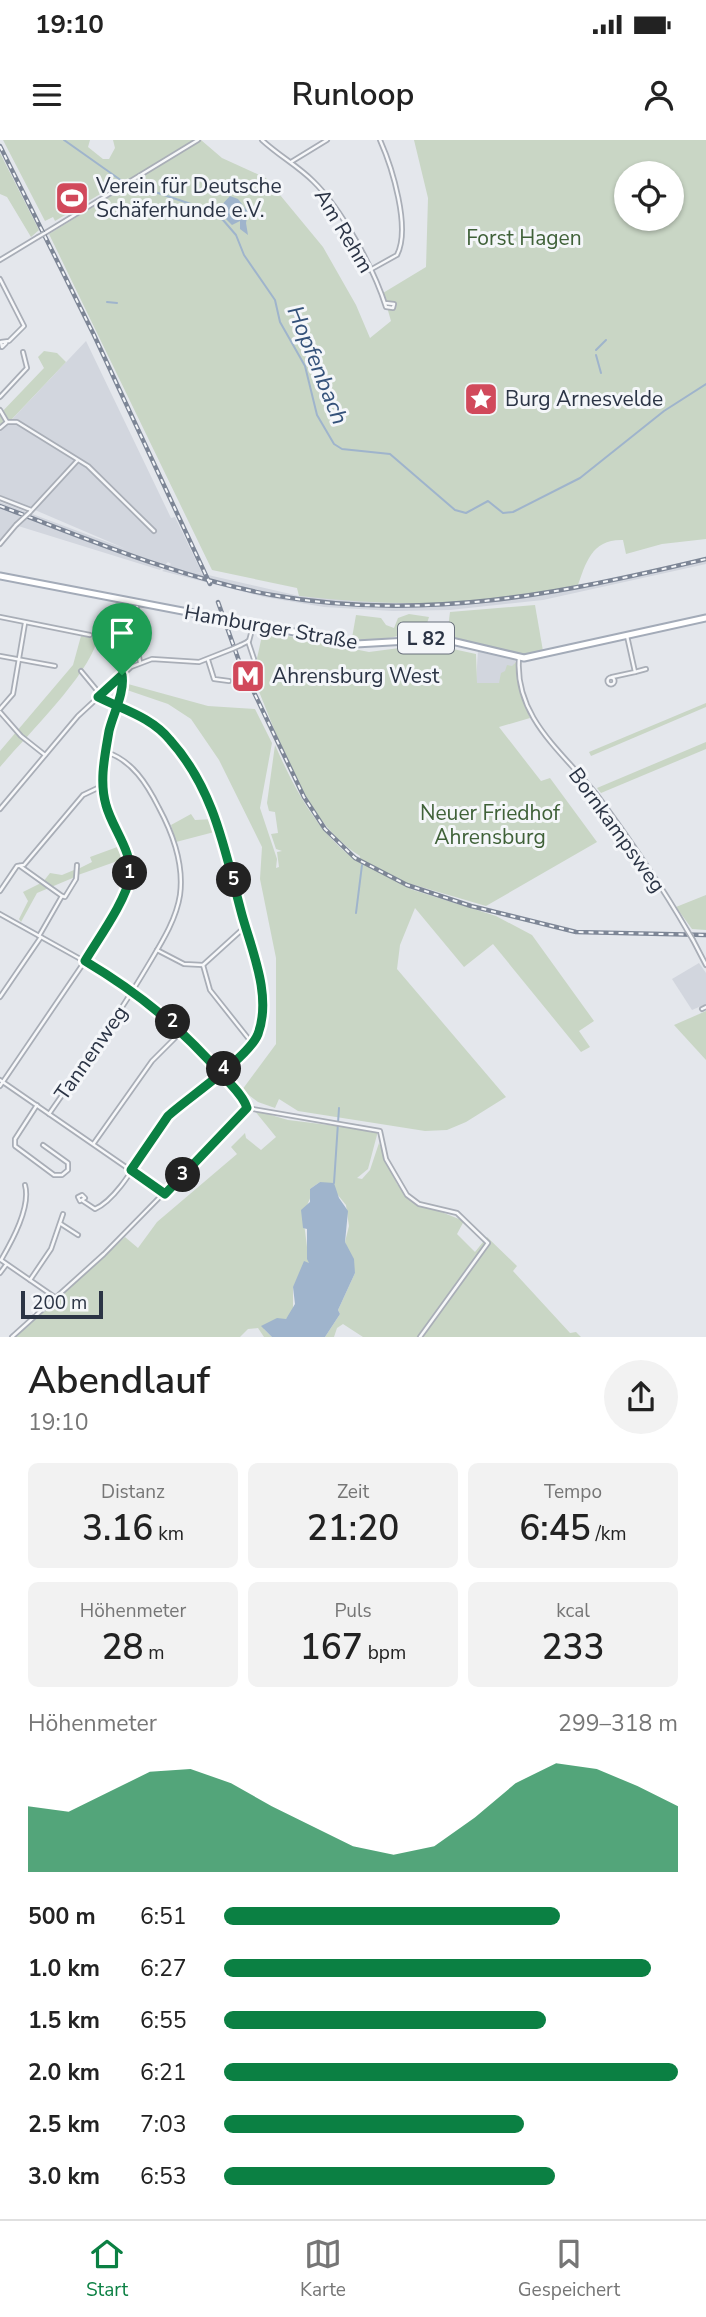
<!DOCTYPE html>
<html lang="de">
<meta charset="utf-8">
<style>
:root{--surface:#fff;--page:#f2f2f2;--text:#222;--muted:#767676;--line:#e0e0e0;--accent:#0b8043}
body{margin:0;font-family:"Nunito Sans",sans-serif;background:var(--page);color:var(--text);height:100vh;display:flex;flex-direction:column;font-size:26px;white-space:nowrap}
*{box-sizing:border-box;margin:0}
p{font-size:23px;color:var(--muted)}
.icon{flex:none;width:38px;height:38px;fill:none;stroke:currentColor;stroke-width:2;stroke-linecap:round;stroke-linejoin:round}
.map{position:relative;height:1197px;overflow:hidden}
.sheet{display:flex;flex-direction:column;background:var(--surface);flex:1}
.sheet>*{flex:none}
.fabs{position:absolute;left:614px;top:21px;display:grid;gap:14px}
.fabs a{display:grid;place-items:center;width:70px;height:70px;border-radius:50%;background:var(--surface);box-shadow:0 2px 5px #0004;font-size:35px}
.scale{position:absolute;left:21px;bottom:18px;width:82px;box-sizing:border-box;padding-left:7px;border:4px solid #2b3445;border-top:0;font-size:19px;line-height:24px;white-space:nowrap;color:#2b3445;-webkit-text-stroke:5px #f4f6f9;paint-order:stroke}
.pin{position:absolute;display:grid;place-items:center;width:60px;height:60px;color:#fff;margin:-72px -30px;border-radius:50% 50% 50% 0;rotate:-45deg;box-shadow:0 0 7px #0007}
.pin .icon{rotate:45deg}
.km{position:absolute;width:35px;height:35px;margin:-18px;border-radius:50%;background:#222;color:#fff;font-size:19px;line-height:35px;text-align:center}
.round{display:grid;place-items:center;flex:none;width:74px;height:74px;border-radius:37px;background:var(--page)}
.head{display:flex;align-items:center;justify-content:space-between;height:119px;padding:0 28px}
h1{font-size:38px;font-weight:600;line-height:52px}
.stats{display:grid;grid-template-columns:repeat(3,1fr);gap:10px;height:119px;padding:7px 28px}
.stats div{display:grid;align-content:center;border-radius:10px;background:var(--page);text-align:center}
.stats b{font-size:35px;font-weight:600}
.stats small{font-size:19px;font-weight:400}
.stats p{font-size:19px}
.chart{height:196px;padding:14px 28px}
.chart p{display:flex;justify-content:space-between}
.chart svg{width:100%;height:126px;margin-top:7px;fill:var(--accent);opacity:.7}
ul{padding:0 28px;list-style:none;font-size:23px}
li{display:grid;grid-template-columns:112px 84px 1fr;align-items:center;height:52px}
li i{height:18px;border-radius:9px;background:var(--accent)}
.status{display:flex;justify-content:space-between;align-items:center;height:49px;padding:0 35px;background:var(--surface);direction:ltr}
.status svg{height:19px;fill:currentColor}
header{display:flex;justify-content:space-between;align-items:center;height:91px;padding:0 28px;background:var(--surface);font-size:32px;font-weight:600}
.tabs{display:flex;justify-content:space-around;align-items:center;height:98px;border-top:2px solid var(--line);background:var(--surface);font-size:19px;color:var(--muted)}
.tabs a{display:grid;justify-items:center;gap:4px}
.tabs .selected{color:var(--accent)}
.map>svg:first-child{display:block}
</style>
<div class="status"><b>19:10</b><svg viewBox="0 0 49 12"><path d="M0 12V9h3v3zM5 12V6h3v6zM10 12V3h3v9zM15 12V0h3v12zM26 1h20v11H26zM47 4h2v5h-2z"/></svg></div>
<header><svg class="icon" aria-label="menu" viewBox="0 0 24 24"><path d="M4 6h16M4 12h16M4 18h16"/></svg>Runloop<svg class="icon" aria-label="person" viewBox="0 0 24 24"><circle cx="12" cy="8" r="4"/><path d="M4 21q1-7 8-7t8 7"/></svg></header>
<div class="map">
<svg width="706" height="1197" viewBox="0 0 706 1197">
<rect width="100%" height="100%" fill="#e4e7ec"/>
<g fill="#d2d6de">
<path d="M86,201L171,378L175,377L202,433L195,432L299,456L442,464L557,452L706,417V424L543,460L450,470L393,471L324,467L264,457L162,431L171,424L168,422L160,430L15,385L0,402V362L126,409L0,355V292Z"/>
<path d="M478,510L513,519L516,522L499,543H476Z"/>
<path d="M699,823L706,833V864L692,870L672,839Z"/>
</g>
<g fill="#c9d6c5" fill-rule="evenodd">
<path d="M3,0H90L88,7L103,19H109L115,8L113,0H201L222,18L266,38L323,107L356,165L370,198L391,181L383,153L426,127L428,58L414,0H706V399L662,404L626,414L623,400C592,399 586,422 577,448C484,466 393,467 299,456L297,448L212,430L49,94L111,56L107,50L55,81L53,77L45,81ZM626,33H672V79H626Z"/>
<path d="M0,13L39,90L31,97L7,57L0,54Z"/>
<path d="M44,211L57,213L66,222L12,279L0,284V274L44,228L38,217Z"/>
<path d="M535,465L543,511L518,515L447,497L450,472Z"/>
<path d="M409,474L429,477L425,490L371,502L352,498L356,475L381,478L386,485L394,488L398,478Z"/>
<path d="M113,489L120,490L97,501C86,538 27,595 0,627V611L73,525L81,496L98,498Z"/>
<path d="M263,491L369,512L430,504L476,514L477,543H499L501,533L505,531L507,525L512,526L516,522L522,558L530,578L499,587L541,641L550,638L597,702L486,766L411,744L410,749L496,776L532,795L594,881L579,891L590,907L581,912L493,804L464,827L415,768L400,805L397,829L506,957L466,982L447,990L425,991L298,971L279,959L275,968L258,962L242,950L276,904V818L260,739L262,707L219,620L191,579L168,564L127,550L128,544L208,566L255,569L272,603L260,668L277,719L276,728L279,727L277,712L282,711L276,709L271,694L278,693L275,672L269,671L267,663L275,605C294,648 318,695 360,723V716C300,679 277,590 249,528L256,523Z"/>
<path d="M706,563V567L591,616L589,612Z"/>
<path d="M706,602V609L601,653L597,648Z"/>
<path d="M191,674L195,680L214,679L218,691L176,702L171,685Z"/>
<path d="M120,706L126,718L78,735V729L92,722L90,717Z"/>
<path d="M74,730L75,737L37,753L21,782L19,779L28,761L23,752L43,742L50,733L62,735Z"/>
<path d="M706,755V790L692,789L676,767Z"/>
<path d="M706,871V920L674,885Z"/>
<path d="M254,970L288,980L378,991L368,1029L357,1038L362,1039L370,1030L379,1003L397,1044L411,1060L464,1081L457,1094L475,1112L487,1097L517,1126L513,1131L570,1193L576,1192L581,1197H363L343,1184L337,1188L334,1197H325L340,1174L338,1170L355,1133L345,1102L349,1086L346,1065L337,1054L320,1042L310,1049L311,1056L303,1075L309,1123L303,1126L293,1148V1171L286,1179L264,1189L272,1197H264L258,1188L248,1189L240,1197H16L125,1097L138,1108L157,1082L237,1014L231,1007L245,993L246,998L261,1010L276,997Z"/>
</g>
<g fill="#9fb4cc">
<path d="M230,56L238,59L248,72L246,83L248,95L240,89V81L232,85L217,70Z"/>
<path d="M320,1042L334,1043L339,1058L348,1071L345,1102L354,1119L355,1133L338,1170L340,1174L325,1197H272L261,1186L277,1178L286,1179L295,1164L293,1147L304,1121L309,1123L307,1119V1089L303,1088L301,1070L310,1062V1049Z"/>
</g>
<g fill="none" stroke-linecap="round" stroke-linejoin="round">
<g stroke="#9fb4cc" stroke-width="2">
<path d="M64,0L122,41L200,67L223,80L236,95L244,115L275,160L280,182L305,226L317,275L334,304L342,309L390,314L455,370L466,373L488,361L503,373L513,372L580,338L664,271L706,244"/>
<path d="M107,162L117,163"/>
<path d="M596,210L606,200"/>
<path d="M596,215L601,233"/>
<path d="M356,773L362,725"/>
<path d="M334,1043L339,968"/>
</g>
<g stroke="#a9aeb7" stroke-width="6">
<g id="minor">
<path d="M262,0C278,15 298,26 313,41C342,69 374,129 386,167L393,168L394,164L385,163"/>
<path d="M291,22L327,0"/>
<path d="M45,93L198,0"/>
<path d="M0,120L38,97"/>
<path d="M370,130L397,115C411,88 392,27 380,0"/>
<path d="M0,139L24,186L9,201L1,202L2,207L6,203"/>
<path d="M0,257L27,228L23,212"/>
<path d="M0,270L7,282"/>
<path d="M0,288L7,282H17L88,326L154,391"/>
<path d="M0,358L31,370"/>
<path d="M30,372L77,321"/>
<path d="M0,404L16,385"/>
<path d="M137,467L134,490L140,522"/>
<path d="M0,477L90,495"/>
<path d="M248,501L254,519"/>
<path d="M241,505L249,501L253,486"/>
<path d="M0,516L55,526"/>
<path d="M519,518C514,580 567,615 600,659C630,700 661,745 687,790"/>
<path d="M208,520L214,539L229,541"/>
<path d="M81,531L100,554"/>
<path d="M635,532L646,529"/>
<path d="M612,537L635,532L627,496"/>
<circle cx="611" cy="541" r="3.5"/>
<path d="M0,569L13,554L25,483"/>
<path d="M0,572L21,596L45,615"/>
<path d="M0,669L78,576L131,527L152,519L199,522L232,509"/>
<path d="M20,726L62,756"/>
<path d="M0,751L17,726L24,725L83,655L102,646"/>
<path d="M0,774L109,835L172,880L240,955L247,968"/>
<path d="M39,796L62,756L65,757L76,739L77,725"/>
<path d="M693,800L706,825"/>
<path d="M157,810L184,824L203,825L246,786"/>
<path d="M203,825L210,850L252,903"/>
<path d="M0,857L41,797"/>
<path d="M702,869L706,867"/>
<path d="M0,940L165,1054"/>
<path d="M0,946L85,821L128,744L130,726L109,677L102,646L122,535"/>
<path d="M37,965L15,999V1006L54,1035H62L68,1030V1023L43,1005"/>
<path d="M247,968L380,991L386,1019L407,1055L419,1064L457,1073L488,1103L420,1197"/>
<path d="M49,974C83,925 117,878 147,827C160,805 176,781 180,755C184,725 173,694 159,668C147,644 132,620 106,612"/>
<path d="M94,1003L152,921L182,891"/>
<path d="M82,1055L85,1058L80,1061L78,1057Z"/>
<path d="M83,1061L95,1069C122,1057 145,1005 164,982C185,954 246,924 257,895C273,857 252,812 242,775C225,713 216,650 171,600C151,578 124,570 98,557"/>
<path d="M61,1084L78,1095"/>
<path d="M1,1120C12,1101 31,1067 25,1045"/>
<path d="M1,1120L56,1158"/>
<path d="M0,1133L6,1125"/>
<path d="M30,1140L51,1109L63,1074"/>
<path d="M12,1197L104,1114L247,968"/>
</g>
</g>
<g stroke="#a3abb8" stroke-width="9">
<g id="primary">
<path d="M0,436L219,478"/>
<path d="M228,479L356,504L443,499L524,518L706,478"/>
</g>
</g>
<use href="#minor" stroke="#f7f8fa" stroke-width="2.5"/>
<use href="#primary" stroke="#fff" stroke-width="5"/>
<g stroke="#7d8696" stroke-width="4.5">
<g id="rail">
<path d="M0,6L94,195L210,444"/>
<path d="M0,366C88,399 179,438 272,455C423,482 559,454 706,419"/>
<path d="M218,462L239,521L304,657L325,689L355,718L407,745L471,766L576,792L706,795"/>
</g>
</g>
<use href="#rail" stroke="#f4f6f9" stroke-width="2" stroke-dasharray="5" stroke-linecap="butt"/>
<g stroke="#a9aeb7" stroke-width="6" stroke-linecap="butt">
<g id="minor-bridge">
<path d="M38,97L45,93"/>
<path d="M16,385L30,372"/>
<path d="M232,509L241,505"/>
<path d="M687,790L693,800"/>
</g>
</g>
<g stroke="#a3abb8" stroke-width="9" stroke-linecap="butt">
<path id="primary-bridge" d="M219,478L228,479"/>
</g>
<use href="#minor-bridge" stroke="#f7f8fa" stroke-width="2.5"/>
<use href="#primary-bridge" stroke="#fff" stroke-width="5"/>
</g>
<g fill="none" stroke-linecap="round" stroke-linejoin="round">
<g stroke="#fff" stroke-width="14">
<path id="route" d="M122,535C125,552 113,574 109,591C105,615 99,641 106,665C112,688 133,712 130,736C126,761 98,799 85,821C142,855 181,888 225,938C233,947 244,957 247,968L165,1054L131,1030L168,976C189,957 249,917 258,894C272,856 252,811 242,775C225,712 215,650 170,600C151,577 124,570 98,557L122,535"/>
</g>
<use href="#route" stroke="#0b8043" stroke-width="9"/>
</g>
<defs>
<g id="stadium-square" transform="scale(1.75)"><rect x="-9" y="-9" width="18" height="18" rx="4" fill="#d1495b" stroke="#f4f6f9"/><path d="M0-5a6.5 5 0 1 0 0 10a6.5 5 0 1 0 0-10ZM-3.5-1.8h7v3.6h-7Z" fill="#fff"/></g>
<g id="sight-square" transform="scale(1.75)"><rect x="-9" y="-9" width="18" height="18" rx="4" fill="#d1495b" stroke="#f4f6f9"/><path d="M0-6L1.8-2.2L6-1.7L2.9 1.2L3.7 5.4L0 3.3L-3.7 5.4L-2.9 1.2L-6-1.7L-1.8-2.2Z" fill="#fff"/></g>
<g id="metro-square" transform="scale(1.75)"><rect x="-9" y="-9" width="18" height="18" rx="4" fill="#d1495b" stroke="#f4f6f9"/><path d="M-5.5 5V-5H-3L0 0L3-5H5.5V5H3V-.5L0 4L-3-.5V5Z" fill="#fff"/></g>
</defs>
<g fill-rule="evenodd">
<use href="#stadium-square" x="72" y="58"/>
<use href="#sight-square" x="481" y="259"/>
<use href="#metro-square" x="248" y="536"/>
</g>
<g text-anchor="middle" stroke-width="6" stroke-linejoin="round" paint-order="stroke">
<rect fill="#f4f6f9" stroke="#676e7b" stroke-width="2" x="398" y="482.5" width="56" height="31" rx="5"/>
<g font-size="19" font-weight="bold" fill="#2b3445">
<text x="426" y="505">L 82</text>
</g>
<g font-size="21" fill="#2b3445" stroke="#f4f6f9" text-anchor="start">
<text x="96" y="53">Verein für Deutsche<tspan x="96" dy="24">Schäferhunde e.V.</tspan></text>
<text x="505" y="266">Burg Arnesvelde</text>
<text x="272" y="543">Ahrensburg West</text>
</g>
<g font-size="21" fill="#2b3445" stroke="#f4f6f9">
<text transform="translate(344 91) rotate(59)" y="7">Am Rehm</text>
<text transform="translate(271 487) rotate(10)" y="7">Hamburger Straße</text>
<text transform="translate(617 690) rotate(54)" y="7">Bornkampsweg</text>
<text transform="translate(91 913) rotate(-55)" y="7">Tannenweg</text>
</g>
<g font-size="21" fill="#3f6138" stroke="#f4f6f9">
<text x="524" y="105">Forst Hagen</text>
<text x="490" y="680">Neuer Friedhof<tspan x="490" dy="24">Ahrensburg</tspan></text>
</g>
<g font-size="23" font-style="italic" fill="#34527a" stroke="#f4f6f9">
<text transform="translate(318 225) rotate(68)" y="8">Hopfenbach</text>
</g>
</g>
</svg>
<div class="fabs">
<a><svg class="icon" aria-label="locate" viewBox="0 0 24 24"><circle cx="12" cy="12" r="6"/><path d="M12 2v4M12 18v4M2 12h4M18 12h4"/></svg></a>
</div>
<div class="scale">200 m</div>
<div class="pin" style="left:122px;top:535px;background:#1e9e55"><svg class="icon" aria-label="arrive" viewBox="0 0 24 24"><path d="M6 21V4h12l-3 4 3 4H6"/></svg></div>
<b class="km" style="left:130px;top:733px">1</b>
<b class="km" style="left:173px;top:882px">2</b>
<b class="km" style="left:183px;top:1035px">3</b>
<b class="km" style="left:224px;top:929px">4</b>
<b class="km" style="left:234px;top:740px">5</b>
</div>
<section class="sheet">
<div class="head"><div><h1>Abendlauf</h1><p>19:10</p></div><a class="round"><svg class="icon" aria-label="share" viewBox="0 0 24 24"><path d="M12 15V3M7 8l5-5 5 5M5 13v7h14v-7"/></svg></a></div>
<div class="stats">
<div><p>Distanz</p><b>3.16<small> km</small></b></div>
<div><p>Zeit</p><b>21:20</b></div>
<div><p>Tempo</p><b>6:45<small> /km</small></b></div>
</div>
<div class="stats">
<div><p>Höhenmeter</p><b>28<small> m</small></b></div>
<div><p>Puls</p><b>167<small> bpm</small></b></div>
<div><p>kcal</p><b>233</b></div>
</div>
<div class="chart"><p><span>Höhenmeter</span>299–318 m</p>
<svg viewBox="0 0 160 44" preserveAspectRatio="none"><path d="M0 44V21L10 23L20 16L30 9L40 8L50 13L60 21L70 28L80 35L90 38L100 35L110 25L120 13L130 6L140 8L150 14L160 21V44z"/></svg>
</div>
<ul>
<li><b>500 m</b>6:51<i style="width:74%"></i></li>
<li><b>1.0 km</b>6:27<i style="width:94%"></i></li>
<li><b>1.5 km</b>6:55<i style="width:71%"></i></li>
<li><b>2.0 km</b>6:21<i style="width:100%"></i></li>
<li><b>2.5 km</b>7:03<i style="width:66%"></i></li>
<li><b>3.0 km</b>6:53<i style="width:73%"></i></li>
</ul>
</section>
<nav class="tabs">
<a class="selected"><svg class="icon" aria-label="home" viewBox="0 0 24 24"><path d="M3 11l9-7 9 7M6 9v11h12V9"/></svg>Start</a>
<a><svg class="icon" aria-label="map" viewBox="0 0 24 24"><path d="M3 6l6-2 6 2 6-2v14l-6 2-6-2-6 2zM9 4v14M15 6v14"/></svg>Karte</a>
<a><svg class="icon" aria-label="saved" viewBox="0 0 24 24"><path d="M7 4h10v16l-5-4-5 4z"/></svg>Gespeichert</a>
</nav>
